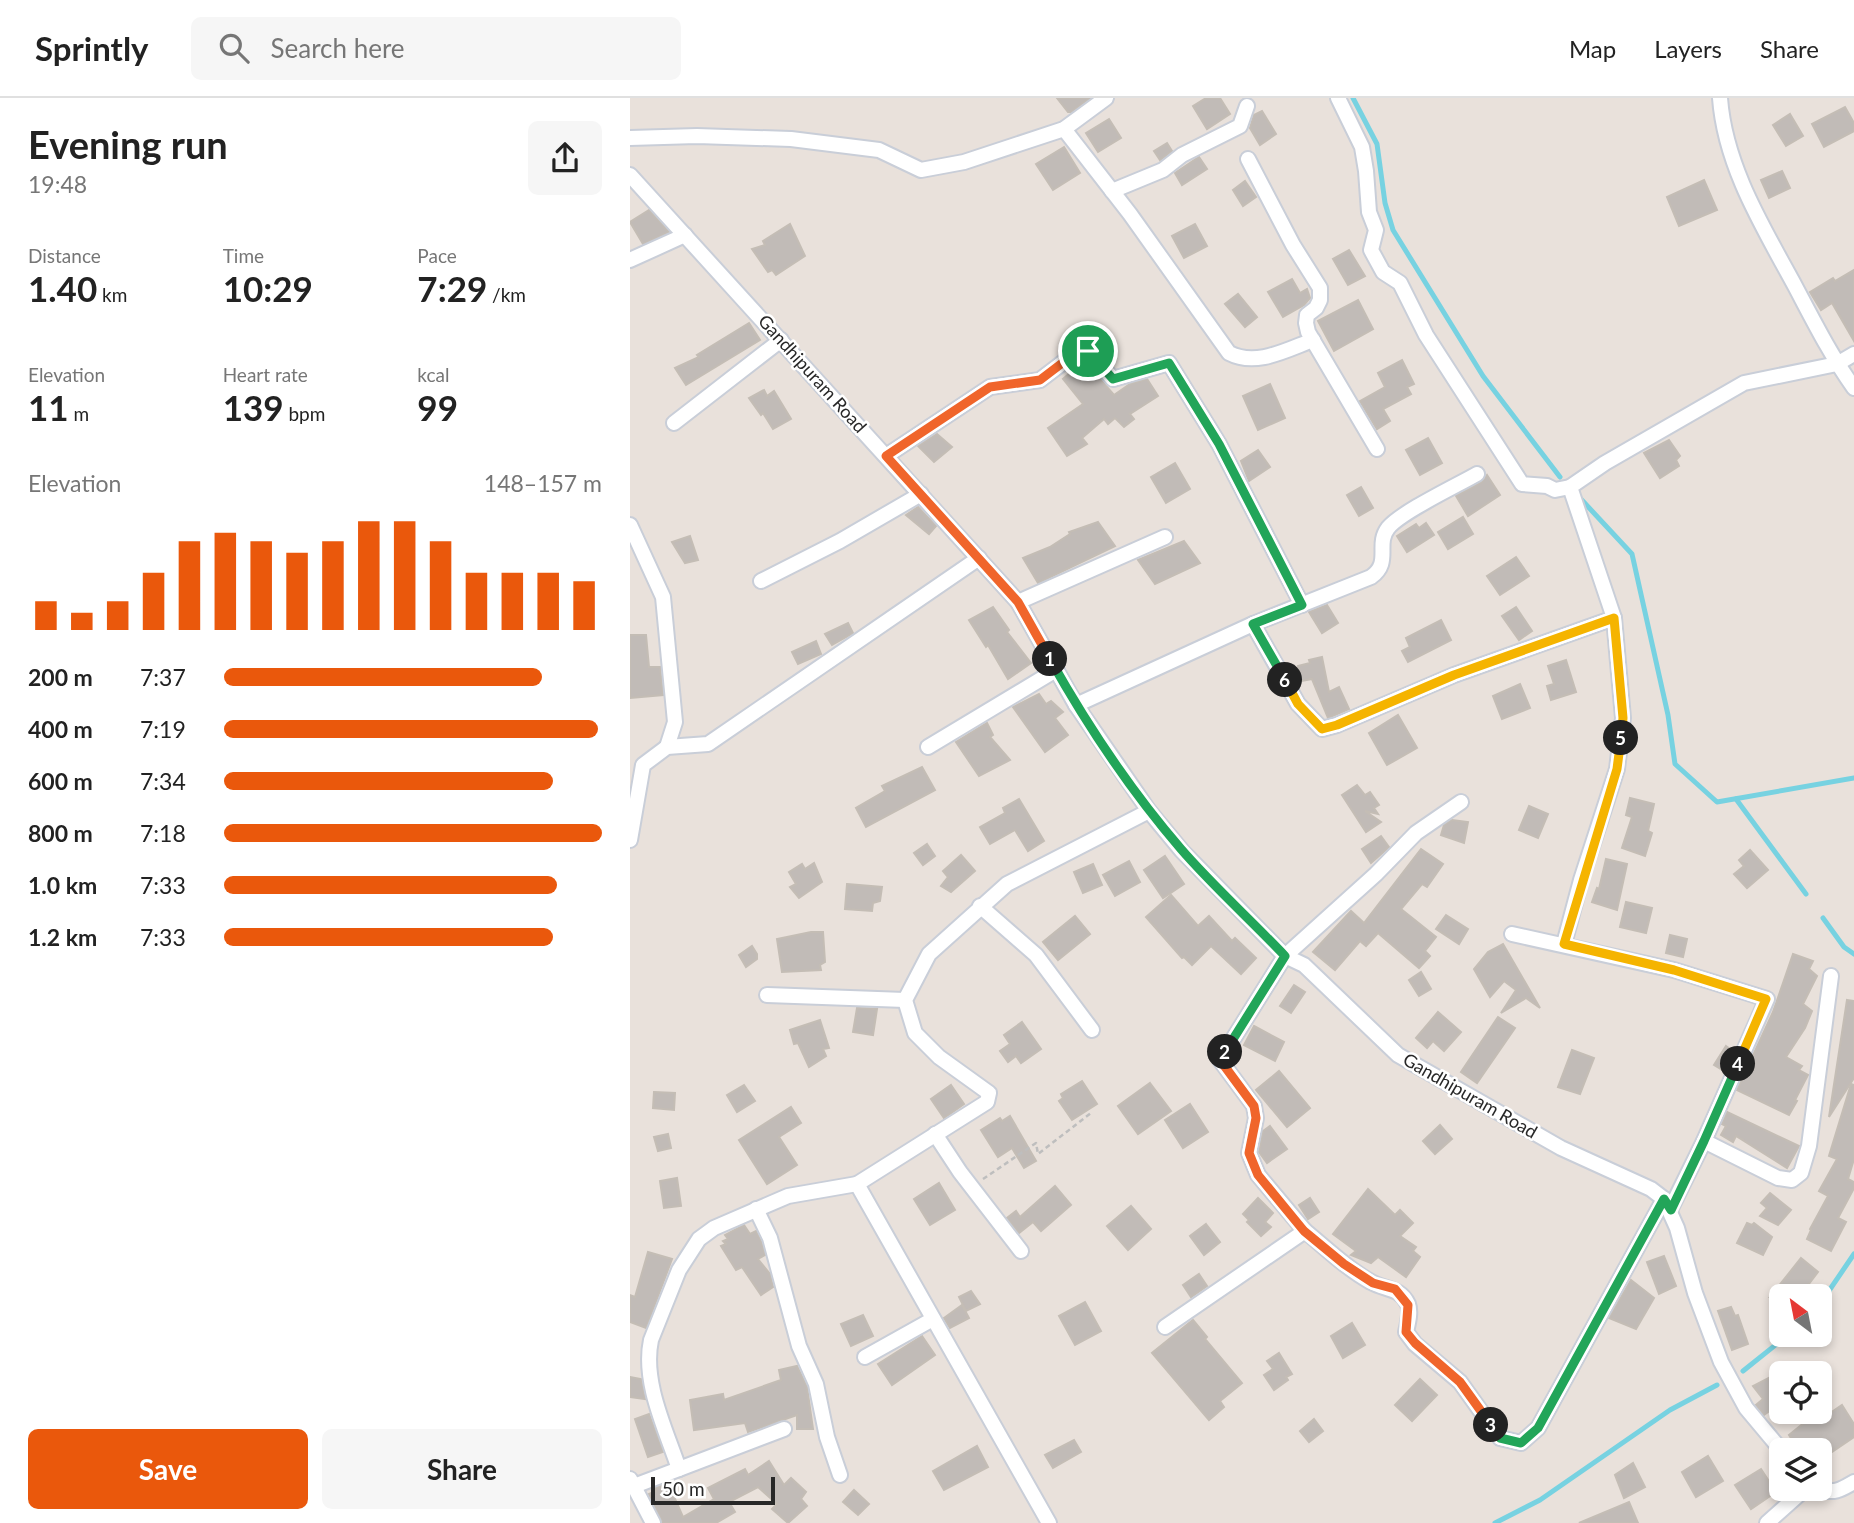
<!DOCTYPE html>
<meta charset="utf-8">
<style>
:root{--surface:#fff;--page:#f6f6f6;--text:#222;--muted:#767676;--line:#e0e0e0;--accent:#ea580c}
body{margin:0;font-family:Lato,sans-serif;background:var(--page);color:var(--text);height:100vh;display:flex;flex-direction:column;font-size:26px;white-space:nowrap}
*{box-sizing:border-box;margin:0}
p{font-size:23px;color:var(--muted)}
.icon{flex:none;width:38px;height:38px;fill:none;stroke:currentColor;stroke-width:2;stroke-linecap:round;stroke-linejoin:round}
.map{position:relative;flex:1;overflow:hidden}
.details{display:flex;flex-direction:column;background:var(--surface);width:630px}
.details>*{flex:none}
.needle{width:46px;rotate:328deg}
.fabs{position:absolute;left:1139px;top:1186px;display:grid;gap:14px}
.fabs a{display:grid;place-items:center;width:63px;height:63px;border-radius:10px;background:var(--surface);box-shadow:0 4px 10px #0003;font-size:35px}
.scale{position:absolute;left:21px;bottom:18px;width:124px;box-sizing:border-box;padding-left:7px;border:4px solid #282828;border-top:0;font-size:19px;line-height:24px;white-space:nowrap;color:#282828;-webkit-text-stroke:5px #fff;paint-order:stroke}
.pin{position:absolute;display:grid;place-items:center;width:60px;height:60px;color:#fff;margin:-30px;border:4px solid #fff;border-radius:50%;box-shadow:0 2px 7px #0007}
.km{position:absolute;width:35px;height:35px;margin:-18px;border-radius:50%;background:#222;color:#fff;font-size:19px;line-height:35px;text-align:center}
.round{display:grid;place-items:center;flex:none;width:74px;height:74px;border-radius:10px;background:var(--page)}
.head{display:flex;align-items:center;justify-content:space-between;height:119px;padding:0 28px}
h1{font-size:38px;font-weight:700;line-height:52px}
.stats{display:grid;grid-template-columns:repeat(3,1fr);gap:10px;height:119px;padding:7px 28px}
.stats div{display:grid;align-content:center}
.stats b{font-size:35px;font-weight:700}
.stats small{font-size:19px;font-weight:400}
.stats p{font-size:19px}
.chart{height:196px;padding:14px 28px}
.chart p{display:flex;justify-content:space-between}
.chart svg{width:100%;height:126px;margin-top:7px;stroke:var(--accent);stroke-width:6}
.primary-button{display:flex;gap:14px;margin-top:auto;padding:14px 28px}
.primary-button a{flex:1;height:80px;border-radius:10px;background:var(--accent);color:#fff;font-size:28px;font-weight:700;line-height:80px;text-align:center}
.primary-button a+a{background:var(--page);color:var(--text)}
ul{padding:0 28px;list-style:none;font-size:23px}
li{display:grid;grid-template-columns:112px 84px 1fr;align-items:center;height:52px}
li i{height:18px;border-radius:9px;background:var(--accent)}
header{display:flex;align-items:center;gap:42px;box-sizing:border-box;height:98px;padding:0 35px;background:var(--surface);border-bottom:2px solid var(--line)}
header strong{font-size:33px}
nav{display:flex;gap:38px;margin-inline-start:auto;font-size:24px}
.search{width:490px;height:63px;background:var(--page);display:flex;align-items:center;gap:18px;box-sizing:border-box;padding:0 24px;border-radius:10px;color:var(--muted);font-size:26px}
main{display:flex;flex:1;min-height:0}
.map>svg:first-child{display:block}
</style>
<header>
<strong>Sprintly</strong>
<div class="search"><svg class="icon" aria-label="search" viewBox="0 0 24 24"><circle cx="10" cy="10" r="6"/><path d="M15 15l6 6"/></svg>Search here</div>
<nav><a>Map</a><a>Layers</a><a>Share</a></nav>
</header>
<main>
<section class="details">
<div class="head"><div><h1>Evening run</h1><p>19:48</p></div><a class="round"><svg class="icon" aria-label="share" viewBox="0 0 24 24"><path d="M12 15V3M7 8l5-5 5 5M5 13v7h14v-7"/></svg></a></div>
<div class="stats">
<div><p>Distance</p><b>1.40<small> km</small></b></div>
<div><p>Time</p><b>10:29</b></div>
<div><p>Pace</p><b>7:29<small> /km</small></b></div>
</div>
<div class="stats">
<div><p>Elevation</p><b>11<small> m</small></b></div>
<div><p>Heart rate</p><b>139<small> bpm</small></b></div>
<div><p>kcal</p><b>99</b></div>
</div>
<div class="chart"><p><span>Elevation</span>148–157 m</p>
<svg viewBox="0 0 160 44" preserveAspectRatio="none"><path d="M5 44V34M15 44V38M25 44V34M35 44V24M45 44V13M55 44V10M65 44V13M75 44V17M85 44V13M95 44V6M105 44V6M115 44V13M125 44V24M135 44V24M145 44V24M155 44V27"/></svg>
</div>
<ul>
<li><b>200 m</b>7:37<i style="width:84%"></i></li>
<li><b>400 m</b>7:19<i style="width:99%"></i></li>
<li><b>600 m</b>7:34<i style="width:87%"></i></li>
<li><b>800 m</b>7:18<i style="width:100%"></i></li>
<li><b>1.0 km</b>7:33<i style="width:88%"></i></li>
<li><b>1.2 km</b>7:33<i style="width:87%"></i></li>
</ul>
<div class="primary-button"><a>Save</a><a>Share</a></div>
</section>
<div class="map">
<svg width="1224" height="1425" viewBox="0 0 1224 1425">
<rect width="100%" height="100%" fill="#e9e1db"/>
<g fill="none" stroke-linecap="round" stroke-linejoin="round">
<g stroke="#77d2e1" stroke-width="5">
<path d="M723,0L747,46L755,105L763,132L853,278L930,379"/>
<path d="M949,399L1002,456L1038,617L1045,666L1087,704L1224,680"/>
<path d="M1106,701L1176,796"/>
<path d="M1193,820L1214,849L1224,856"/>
<path d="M1190,1206L1224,1156"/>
<path d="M1113,1273L1158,1237"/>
<path d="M865,1425L910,1402L1040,1312L1087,1287"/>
</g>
</g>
<g fill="#c1bbb7" stroke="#c4bdb5" stroke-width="2">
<path d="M427,0H460L441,14H438Z"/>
<path d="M576,0H590L600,16L577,31L563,8Z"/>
<path d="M1215,9L1224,25V33L1194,49L1182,26Z"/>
<path d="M632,13L646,36L630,47L620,30L624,17Z"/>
<path d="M1160,16L1173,38L1156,48L1143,27Z"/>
<path d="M479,21L491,40L468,54L456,35Z"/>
<path d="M537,45L542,53L530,62L524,53Z"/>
<path d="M434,49L450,75L423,92L406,66Z"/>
<path d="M569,59L577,71L552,87L545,75Z"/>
<path d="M1152,73L1160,90L1139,100L1131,82Z"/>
<path d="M1074,82L1087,112L1049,128L1037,99Z"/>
<path d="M615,83L626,99L613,108L603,92Z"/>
<path d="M19,112L39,134L13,146L0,124Z"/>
<path d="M160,126L175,158L146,177L142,172L138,174L122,151L135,147L133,143Z"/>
<path d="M565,126L577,148L554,160L542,138Z"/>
<path d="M719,152L735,178L718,187L703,161Z"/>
<path d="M1224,172V243L1202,205L1191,212L1180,194L1203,180L1205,183Z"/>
<path d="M662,181L670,195L677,191L680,200L674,207L653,219L638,194Z"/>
<path d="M608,196L627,219L615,229L595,206Z"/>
<path d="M728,202L743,231L704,253L688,223Z"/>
<path d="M119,225L130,242L56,287L45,270L69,259L67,257Z"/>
<path d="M772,262L784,286L777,289L781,296L753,311L760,323L747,331L730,303L755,289L748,275Z"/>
<path d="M454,263L484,297L500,286L517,281L528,298L500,316L504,321L494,329L485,320L478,326L474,321L452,340L457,346L437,358L418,330L453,306L433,281Z"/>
<path d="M640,286L655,320L628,332L613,298Z"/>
<path d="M134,292L137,298L144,293L161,321L143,331L133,315L131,317L119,300Z"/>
<path d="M307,336L322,349L304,364L288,348Z"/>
<path d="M798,340L812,365L790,377L776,352Z"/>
<path d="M1039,342L1050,358L1046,362L1049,368L1030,380L1014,355Z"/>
<path d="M628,352L640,369L619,383L611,363Z"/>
<path d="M545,365L560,391L536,405L521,379Z"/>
<path d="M857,377L870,397L838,418L826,398L852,384Z"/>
<path d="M731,389L743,410L729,418L717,397Z"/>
<path d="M288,409L306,428L299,436L276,417Z"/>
<path d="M833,419L843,436L818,451L808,434Z"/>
<path d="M468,424L485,448L408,485L393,460L420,449L440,436L439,434Z"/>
<path d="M796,425L804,437L777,454L767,438L786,426L789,430Z"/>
<path d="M60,438L68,462L55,465L42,444Z"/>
<path d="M554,443L570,465L525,486L508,462Z"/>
<path d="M886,459L899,478L870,497L857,478Z"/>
<path d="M697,507L708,525L692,535L679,514Z"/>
<path d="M363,509L379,532L377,534L401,565L378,581L358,547L356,549L339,522Z"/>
<path d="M886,509L902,533L889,542L872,518Z"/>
<path d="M811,522L821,542L778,564L772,553L780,549L776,540Z"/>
<path d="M218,525L223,535L202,547L195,536Z"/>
<path d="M0,537H16L19,569H30L33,597L0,600Z"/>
<path d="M186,543L191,556L168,566L162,554Z"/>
<path d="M692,559L699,594L709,589L719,611L698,620L682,581L671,583L668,568L680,565L679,562Z"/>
<path d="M936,562L946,594L921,602L917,588L924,586L918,568Z"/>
<path d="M890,586L900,610L872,621L863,598Z"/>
<path d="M409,596L416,606L421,603L433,614L425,620L438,637L415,654L383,609Z"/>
<path d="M768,617L787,650L757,667L739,635Z"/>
<path d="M357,625L363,637L360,639L380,662L349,678L326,644Z"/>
<path d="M292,669L305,692L236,729L226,710L255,693L252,688Z"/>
<path d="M727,687L735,697L740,694L749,707L744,710L748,716L735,713L751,724L736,734L712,697Z"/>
<path d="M1000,700L1024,706L1018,733L1022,735L1015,758L992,750L1002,719L996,717Z"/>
<path d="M389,701L414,743L398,753L385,732L360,746L350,729L375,715L373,710Z"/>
<path d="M899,708L918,716L908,740L889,732Z"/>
<path d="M822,722L838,724L834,745L811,737L814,727Z"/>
<path d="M751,738L759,749L741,765L732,751Z"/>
<path d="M297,746L305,758L293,767L284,755Z"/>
<path d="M791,751L813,766L797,789L792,786L771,811L806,839L795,853L800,858L789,870L748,835L736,848L730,843L705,872L683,854L721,813L734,825Z"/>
<path d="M1120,752L1138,772L1117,790L1104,776L1114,768L1109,762Z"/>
<path d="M331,757L345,773L321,794L311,788L318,779L313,773Z"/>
<path d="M535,758L554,786L533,800L514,772Z"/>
<path d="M976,761L997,766L987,812L962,804L967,790L969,791Z"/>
<path d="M499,763L510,784L485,798L473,777Z"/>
<path d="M184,765L192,784L169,800L160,789L166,786L159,774L172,766L175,771Z"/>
<path d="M463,766L472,787L453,795L444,774Z"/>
<path d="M217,786L252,789L250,803L243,805L242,813L215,811Z"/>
<path d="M541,797L568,828L579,818L602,843L605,840L626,860L611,876L581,848L562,867L554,859L552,860L516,819Z"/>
<path d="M996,804L1022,810L1016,835L990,829Z"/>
<path d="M816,817L838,831L829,846L806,831Z"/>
<path d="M445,818L460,836L428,862L413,844Z"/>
<path d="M181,834H193L195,864L190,867L191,872L152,874L147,841Z"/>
<path d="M1040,837L1057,841L1053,859L1036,855Z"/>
<path d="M873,846L910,910L896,900L871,915L886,892L874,883L860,899L844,871L858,854Z"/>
<path d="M122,848L127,856V861L116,869L109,857Z"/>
<path d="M1163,856L1183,863L1179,871L1187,878L1173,906L1182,913L1175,930L1156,959L1172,968L1169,972L1178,977L1165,1002L1167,1003L1159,1017L1107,992L1143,914Z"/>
<path d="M791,874L801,891L789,898L779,882Z"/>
<path d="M664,887L675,894L661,915L650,908Z"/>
<path d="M1217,902L1224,903V980L1199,1019Z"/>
<path d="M227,910L247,911L243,937L223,934Z"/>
<path d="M808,914L831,934L814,953L803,943L797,950L786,940Z"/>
<path d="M868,919L885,930L847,985L831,974Z"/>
<path d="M190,922L199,950L193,951L196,958L179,969L168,945L164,946L160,932Z"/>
<path d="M392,924L411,951L391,965L386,958L378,964L370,953L380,946L374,937Z"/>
<path d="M624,928L654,944L645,963L614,947Z"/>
<path d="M1096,948L1103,953L1094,973L1084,967Z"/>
<path d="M942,952L964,960L950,996L928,989Z"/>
<path d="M649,973L680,1010L657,1029L626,992Z"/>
<path d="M452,983L467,1006L442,1022L429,1003L433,1000L431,996Z"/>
<path d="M520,985L541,1013L508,1036L488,1008Z"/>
<path d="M1221,986L1224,987V1061L1218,1081L1224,1084V1090L1208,1120L1216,1124L1201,1153L1177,1141L1181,1132L1180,1131L1198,1098L1189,1093L1207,1061L1199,1058Z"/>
<path d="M114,987L125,1003L107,1014L97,997Z"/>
<path d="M321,987L334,1006L314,1020L301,1001Z"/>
<path d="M24,994L45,995L44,1012L23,1010Z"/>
<path d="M560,1006L578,1034L553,1050L535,1022Z"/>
<path d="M161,1009L171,1025L149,1039L167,1067L137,1086L109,1042Z"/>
<path d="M1097,1014L1169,1048L1157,1070L1106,1038L1103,1044L1091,1037L1096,1028L1092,1026Z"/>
<path d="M380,1018L406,1063L394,1070L382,1050L368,1059L351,1032L370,1020L372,1023Z"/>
<path d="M810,1027L822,1041L805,1056L793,1043Z"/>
<path d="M640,1028L657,1051L637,1065L629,1054L633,1033Z"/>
<path d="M38,1036L41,1050L28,1053L24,1039Z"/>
<path d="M47,1080L51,1108L34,1110L30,1083Z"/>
<path d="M309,1085L325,1112L300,1127L284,1101Z"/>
<path d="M425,1088L441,1107L411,1133L403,1124L389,1135L377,1120L386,1113L390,1119Z"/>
<path d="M738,1091L765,1117L770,1112L783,1125L770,1138L786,1149L783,1153L790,1159L776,1179L748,1159L741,1165L721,1157L726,1153L703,1136Z"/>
<path d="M1140,1095L1161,1112L1148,1127L1130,1118L1137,1110L1131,1105Z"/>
<path d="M628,1100L643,1115L635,1124L641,1129L631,1138L617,1124L619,1122L613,1116Z"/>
<path d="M680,1100L689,1114L678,1121L669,1107Z"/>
<path d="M501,1108L521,1131L498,1152L477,1128Z"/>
<path d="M1117,1125L1122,1127L1124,1125L1142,1139L1133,1157L1107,1145Z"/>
<path d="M576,1126L590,1144L574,1157L560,1138Z"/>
<path d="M114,1127L120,1136L126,1133L131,1143L135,1157L128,1161L140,1176L143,1189L131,1197L112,1169L106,1172L91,1148L96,1146L93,1143L98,1141L95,1137Z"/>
<path d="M18,1154L42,1161L16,1230L0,1224V1197L5,1199Z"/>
<path d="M1034,1158L1046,1188L1029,1196L1017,1164Z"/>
<path d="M1171,1160L1188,1174L1169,1199H1140Z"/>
<path d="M569,1176L577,1188L561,1199L553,1187Z"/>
<path d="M1001,1182L1024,1200L1006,1231L979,1220Z"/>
<path d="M341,1193L350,1206L336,1213L329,1199Z"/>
<path d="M455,1204L471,1233L445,1247L429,1218Z"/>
<path d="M332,1207L339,1220L320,1230L314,1220Z"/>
<path d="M1101,1209L1105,1218L1108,1217L1118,1246L1102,1252L1088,1213Z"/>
<path d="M233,1217L243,1238L221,1248L211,1226Z"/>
<path d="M563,1222L577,1239L575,1241L612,1285L590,1303L594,1309L579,1322L522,1255Z"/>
<path d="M722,1225L735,1247L713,1260L701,1238Z"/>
<path d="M292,1238L305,1257L262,1287L248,1266Z"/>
<path d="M649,1255L662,1276L656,1279L658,1282L644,1292L634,1277L643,1271L637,1263Z"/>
<path d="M167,1268L177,1289L183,1331H167V1317L118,1334L115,1325L64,1332L60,1302L93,1296L94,1302L151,1282L149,1272Z"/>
<path d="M1152,1273V1304L1134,1317L1126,1307L1133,1301L1123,1288Z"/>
<path d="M0,1279L11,1281L15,1301L0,1299Z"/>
<path d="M790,1281L807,1297L782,1323L765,1307Z"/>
<path d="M1212,1307L1224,1326V1339L1190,1362V1353H1169L1159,1337L1185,1316L1190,1322Z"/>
<path d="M19,1316L33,1354L18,1359L5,1321Z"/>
<path d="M684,1321L693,1333L679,1344L670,1333Z"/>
<path d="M444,1342L451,1354L423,1370L415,1357Z"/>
<path d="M347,1348L358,1369L314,1392L303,1373Z"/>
<path d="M1078,1358L1093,1383L1066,1399L1052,1374Z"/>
<path d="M139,1363L154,1387L161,1380L176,1394L171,1401L177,1408L158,1425L142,1411L147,1406L128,1389L99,1404L105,1414L86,1425H33L19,1396L26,1393L25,1390L38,1385L53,1419L84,1401L78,1390L115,1371L118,1377Z"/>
<path d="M1003,1365L1015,1389L994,1400L985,1377Z"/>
<path d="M1131,1371L1146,1394L1121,1411L1105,1387Z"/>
<path d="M224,1392L239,1406L228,1417L213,1404Z"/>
<path d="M999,1404L1008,1425H949Z"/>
</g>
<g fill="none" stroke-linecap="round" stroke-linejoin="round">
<g stroke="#c9ced8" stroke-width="18">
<g id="street">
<path d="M708,0L732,49L736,73L739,114L746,132L741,152L753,174L770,185L796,237L892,386L917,388L925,392L940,389"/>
<path d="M1090,0C1095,68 1133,129 1165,188C1183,222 1201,258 1224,290"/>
<path d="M434,31L500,116L599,255C626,269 656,252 683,242"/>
<path d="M0,40L67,38L161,41L249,52L291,72L334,64L434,31L476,0"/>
<path d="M618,61L663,147L690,190V202L686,210L677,217L676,225L678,234L747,351"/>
<path d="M0,77L388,504L446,607L519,713L552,753L655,858L674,867L768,957L931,1050L1021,1091L1034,1101L1047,1130L1065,1195L1091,1264L1116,1310L1152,1353"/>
<path d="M482,93L533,72L552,57L610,28L617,8"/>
<path d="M0,162L55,137"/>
<path d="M44,325L151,242"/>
<path d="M256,358L360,289L410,282L448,253H458L483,281L539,265L589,346L672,507"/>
<path d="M0,427L33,499L45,624L37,649"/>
<path d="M131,483L210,443L291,396"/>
<path d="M388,504L535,439"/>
<path d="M623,526L741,479C762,464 745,447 758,430C771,414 826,388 847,376"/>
<path d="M446,607L623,526L668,606L692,631L707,627L824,577L984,520L940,389L975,365L1114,285L1207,266L1224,256"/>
<path d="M298,649L426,572"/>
<path d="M0,742L13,667L37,649L78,646L349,460"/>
<path d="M350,808L406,857L462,932"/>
<path d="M882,836L1044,872L1137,901L1074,1043L1040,1112"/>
<path d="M934,846L951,782L987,671L993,620L984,520"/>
<path d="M137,897L275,902"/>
<path d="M305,1036L330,1074L391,1153"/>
<path d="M1074,1043L1148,1080L1162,1082L1171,1075L1179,1048L1201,878"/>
<path d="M126,1111L140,1140L169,1248L186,1286L197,1339L210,1377"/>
<path d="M675,1133L628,1077L619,1055L626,1020L624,1008L590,962L655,858L746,776L786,735L831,704"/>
<path d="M535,1229L675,1133C696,1150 717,1171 741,1184C755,1192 770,1189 778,1206C781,1214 778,1225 776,1234L785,1246L830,1284L870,1340L891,1345L908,1330L1034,1101"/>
<path d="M235,1259L303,1221"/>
<path d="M154,1331L49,1371C36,1332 12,1284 21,1242L49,1172L69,1141L84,1130L158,1098L227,1086"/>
<path d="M0,1381L23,1425"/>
<path d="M4,1388L49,1371"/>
<path d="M1190,1390C1203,1397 1212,1391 1224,1384"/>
<path d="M419,1425L227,1086L357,1004L359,995L309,959L285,935L275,902L299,856L377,786L519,713"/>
<path d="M1137,1425L1175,1391"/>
</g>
</g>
<path stroke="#bebebe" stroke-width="2.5" stroke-dasharray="5 3.5" stroke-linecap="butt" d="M353,1081L406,1045L408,1056L461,1015"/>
<use href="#street" stroke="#fff" stroke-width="14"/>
</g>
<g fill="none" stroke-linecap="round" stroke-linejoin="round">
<g stroke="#fff" stroke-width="14">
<path id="split-1" d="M420,561L388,504L256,358L360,289L410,282L448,253H458"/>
</g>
<g stroke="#fff" stroke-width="14">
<path id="split-2" d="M420,561C457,627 501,693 551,751C583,788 621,822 655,858L595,954"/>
</g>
<g stroke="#fff" stroke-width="14">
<path id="split-3" d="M595,954L590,962L624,1008L626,1020L619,1055L628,1077L674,1133L714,1166L743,1185L765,1191L778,1207L776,1234L785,1245L830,1284L861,1327"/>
</g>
<g stroke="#fff" stroke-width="14">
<path id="split-4" d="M861,1327L870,1340L891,1345L908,1330L1034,1101L1041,1112L1074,1043L1108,966"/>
</g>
<g stroke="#fff" stroke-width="14">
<path id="split-5" d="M991,640L987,671L934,846L1044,872L1136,901L1108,966"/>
</g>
<g stroke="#fff" stroke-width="14">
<path id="split-6" d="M655,582L668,606L692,631L707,627L824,577L984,520L993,620L991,640"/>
</g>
<g stroke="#fff" stroke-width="14">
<path id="split-7" d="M458,253L483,281L539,265L589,346L672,507L623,526L655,582"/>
</g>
<use href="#split-1" stroke="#f0652b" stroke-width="9"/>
<use href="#split-2" stroke="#22a559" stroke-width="9"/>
<use href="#split-3" stroke="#f0652b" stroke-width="9"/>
<use href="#split-4" stroke="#22a559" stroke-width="9"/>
<use href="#split-5" stroke="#f5b400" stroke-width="9"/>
<use href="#split-6" stroke="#f5b400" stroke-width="9"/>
<use href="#split-7" stroke="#22a559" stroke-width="9"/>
</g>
<g text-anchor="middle" stroke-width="5" stroke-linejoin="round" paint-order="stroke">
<g font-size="18" fill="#282828" stroke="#fff">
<text transform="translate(182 276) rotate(48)" y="6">Gandhipuram Road</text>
<text transform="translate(840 998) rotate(30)" y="6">Gandhipuram Road</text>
</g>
</g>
</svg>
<div class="fabs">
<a><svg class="needle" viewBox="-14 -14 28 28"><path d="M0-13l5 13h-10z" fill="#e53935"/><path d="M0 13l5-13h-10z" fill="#767676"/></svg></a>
<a><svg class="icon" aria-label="locate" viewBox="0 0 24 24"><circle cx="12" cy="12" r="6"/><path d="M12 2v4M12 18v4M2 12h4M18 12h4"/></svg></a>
<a><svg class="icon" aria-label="layers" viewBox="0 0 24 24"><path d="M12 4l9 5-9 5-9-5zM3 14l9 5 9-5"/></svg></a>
</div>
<div class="scale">50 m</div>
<div class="pin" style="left:458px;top:253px;background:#1e9e55"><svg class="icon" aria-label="arrive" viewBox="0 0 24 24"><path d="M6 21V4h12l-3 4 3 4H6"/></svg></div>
<b class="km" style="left:420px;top:561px">1</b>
<b class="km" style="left:595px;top:954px">2</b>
<b class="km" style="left:861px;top:1327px">3</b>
<b class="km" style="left:1108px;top:966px">4</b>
<b class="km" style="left:991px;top:640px">5</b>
<b class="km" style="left:655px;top:582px">6</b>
</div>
</main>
